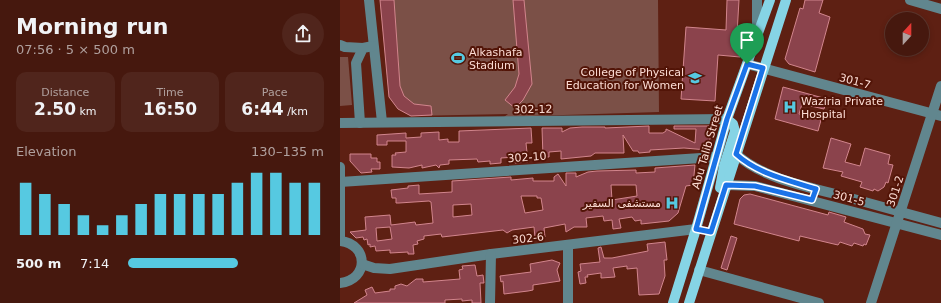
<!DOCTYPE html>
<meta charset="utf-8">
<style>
:root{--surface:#46180e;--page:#50251c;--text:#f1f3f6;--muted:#b0a09e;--line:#5e372e;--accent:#56c9e1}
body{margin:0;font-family:"DejaVu Sans","Noto Sans Arabic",sans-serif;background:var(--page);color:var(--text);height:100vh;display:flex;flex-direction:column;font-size:15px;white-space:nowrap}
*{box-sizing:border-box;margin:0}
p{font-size:13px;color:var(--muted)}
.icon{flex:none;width:22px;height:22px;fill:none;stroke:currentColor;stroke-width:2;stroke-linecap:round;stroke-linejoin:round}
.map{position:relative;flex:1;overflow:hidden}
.drawer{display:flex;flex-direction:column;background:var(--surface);width:340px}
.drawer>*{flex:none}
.needle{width:26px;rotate:21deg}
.buttons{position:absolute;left:545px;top:12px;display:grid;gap:8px}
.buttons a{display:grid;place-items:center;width:44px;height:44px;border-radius:50%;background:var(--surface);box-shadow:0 2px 6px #0003,0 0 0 1px var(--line);font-size:20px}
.pin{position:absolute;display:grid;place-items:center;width:34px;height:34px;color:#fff;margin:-41px -17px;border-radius:50% 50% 50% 0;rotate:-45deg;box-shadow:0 0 4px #0007}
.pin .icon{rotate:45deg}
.round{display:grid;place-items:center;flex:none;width:42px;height:42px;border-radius:21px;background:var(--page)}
.head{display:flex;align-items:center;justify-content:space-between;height:68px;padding:0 16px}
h1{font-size:22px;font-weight:700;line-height:30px}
.metrics{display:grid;grid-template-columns:repeat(3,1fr);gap:6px;height:68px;padding:4px 16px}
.metrics div{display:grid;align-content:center;border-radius:10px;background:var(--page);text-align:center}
.metrics b{font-size:17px;font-weight:700}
.metrics small{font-size:11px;font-weight:400}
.metrics p{font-size:11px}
.chart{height:112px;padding:8px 16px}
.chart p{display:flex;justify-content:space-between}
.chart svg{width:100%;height:72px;margin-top:4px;stroke:var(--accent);stroke-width:6}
ul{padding:0 16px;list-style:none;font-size:13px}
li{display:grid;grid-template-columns:64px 48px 1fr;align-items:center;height:30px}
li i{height:10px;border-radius:5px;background:var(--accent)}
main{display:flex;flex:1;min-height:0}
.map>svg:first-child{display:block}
</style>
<main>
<section class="drawer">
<div class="head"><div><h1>Morning run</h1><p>07:56 · 5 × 500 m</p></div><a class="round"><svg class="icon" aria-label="share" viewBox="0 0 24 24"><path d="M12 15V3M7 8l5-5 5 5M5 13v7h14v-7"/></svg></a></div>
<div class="metrics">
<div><p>Distance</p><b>2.50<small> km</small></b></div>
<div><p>Time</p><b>16:50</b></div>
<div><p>Pace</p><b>6:44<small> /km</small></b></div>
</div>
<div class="chart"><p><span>Elevation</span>130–135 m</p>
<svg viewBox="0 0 160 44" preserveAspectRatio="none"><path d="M5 44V12M15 44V19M25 44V25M35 44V32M45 44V38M55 44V32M65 44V25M75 44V19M85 44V19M95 44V19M105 44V19M115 44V12M125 44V6M135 44V6M145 44V12M155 44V12"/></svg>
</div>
<ul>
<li><b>500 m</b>7:14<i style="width:56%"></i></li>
</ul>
</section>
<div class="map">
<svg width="601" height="303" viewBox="0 0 601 303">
<rect width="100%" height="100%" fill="#5e2013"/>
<g fill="#7b5047">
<path d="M40,0H318L319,112L164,117L168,114L71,116L58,109L49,97Z"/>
<path d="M0,57H8L12,105L0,106Z"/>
</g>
<g fill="#8b434c" stroke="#d2858d" fill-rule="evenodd">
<path d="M40,0H54L60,86L64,96L74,104L91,106L92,115L71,116L58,109L49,97Z"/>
<path d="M173,0H184L192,84L183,100L175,108L165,100L175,87L179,74Z"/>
<path d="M387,0H399L397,34L404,35V46L401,45L400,57L378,55L375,101L341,99L346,27L386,30Z"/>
<path d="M465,0H483L479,13L490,17L475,72L449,64L445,59L460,8L463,9Z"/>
<path d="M443,87L487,99L484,109L462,104L459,114L481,120L478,131L435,119Z"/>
<path d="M309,126V133H323L326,131V129L355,143L356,129H334V126H371L372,131L367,150L344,148L310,150V152L299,153L298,151H293L283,135L284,153H255L251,156L221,159V151L209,152V157H203L202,128H222V132L230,128L242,127H265V128Z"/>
<path d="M191,128L192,143H186L188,162L175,163V157L161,158V163L150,164V161L138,162L137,159L109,160V164L100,165L99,168L96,165L82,168V165L69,168L52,167V155H56L55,153L66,152V141H47V145H37V135L66,133V138L81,137V133L99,132V140L108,139V142H119V131Z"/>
<path d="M491,138L511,144L505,162L520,166L525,148L550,155L548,164L553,165L548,183L546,182L544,187L538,191L534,189L533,191L520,187L522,182L501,176L503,172L483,168Z"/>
<path d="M10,154H31V158H37V162H40V169H31L32,172L21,173L10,161Z"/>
<path d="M355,165L353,185L346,186L338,213L329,221L301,224V220L295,221L292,217L279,219L281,228L273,229L272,220L264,221L263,216L246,218L247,227H234L226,232L225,224L204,228L205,237L195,238L194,227L172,230L167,233L163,230L102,237L101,234L84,236V239L77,241L78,244L73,245L74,254H68V252L50,253V250L36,251L35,246L30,247V244L28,245L27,239L24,240L23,237L16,238L10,232L26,230L25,217L50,215L51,225L75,222L76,225L93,223L91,202L89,201L59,203H56V198H52L51,190L68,188V186L79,185V194L112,192V181L171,177V180L193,178V181H214V177L218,174L226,186V173H236V177L248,172L257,171L296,170V173L315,172V168ZM271,185H296L297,196L272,200ZM181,196H197V198H201L203,210L185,213ZM131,204L132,215L113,217V205ZM50,227L52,239L37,241L36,228Z"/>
<path d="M410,194L488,215L489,212L506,217L504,222L523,229L525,234L530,235L526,245L524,244L523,246L514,243L512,246L500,242L498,245L460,236L459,241L394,224L400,199L404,195Z"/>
<path d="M391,236L397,238L387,270L381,268Z"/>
<path d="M325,242L327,260H324L325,276L319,294L299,295L297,268L287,269V266L273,268L275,277L261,278V273L247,275L248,277H245L246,283L240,284L238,272L241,271L240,264L260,262L258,248L261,247L264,258H272L308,251L307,244Z"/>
<path d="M212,260L220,263L217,270L220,281L193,285V290L188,291L164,294L163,281L161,282L160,276L191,272L190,264Z"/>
<path d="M135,265L137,276L143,275L144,283H140L141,303H132V300L122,301V299L105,300V303H14L27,295L25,290L32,287L35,293L50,291V289H55V286L61,284L67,286L76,279H83V282L120,279L119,270L123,269L122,266Z"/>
</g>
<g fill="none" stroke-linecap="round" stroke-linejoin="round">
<g stroke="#61868e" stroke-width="10">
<path d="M29,0L42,122"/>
<path d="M570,0L601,9"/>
<path d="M417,34V0"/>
<path d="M0,45L5,47L23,48"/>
<path d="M407,64L601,116"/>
<path d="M0,123L387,119"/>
<path d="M20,123L16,63L23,48L33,46"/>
<path d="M396,154C423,179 469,187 503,196C536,205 568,214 601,223"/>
<path d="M0,167V240"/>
<path d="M0,182L376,157"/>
<path d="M386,185L415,186L601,235"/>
<path d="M0,241C29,244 29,280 0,283"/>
<path d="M228,246V303"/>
<path d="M22,264L34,268L50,269L151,254L356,229"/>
<path d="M359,270L479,303"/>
<path d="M150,303L151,254"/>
<path d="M531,303L601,86"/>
</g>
<g stroke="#86d4e5" stroke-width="10">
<path d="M380,188L384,166L395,131L393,124L387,119"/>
<path d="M333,303L356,229L387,119L430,0"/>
<path d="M349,303L446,0"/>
</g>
</g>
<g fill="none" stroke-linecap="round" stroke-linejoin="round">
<g stroke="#fff" stroke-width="8">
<path id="route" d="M407,64L423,68L396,154C418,174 448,180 476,189L472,200L415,186L386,185L371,232L356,229L387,119Z"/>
</g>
<use href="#route" stroke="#1a73e8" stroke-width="5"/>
</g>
<defs>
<g id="stadium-bare" transform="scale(1.08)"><path d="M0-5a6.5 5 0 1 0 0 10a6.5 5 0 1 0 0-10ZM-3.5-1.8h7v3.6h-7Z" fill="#56c9e1" stroke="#521407" stroke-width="2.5" paint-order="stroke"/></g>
<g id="university-bare" transform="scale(1.08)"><path d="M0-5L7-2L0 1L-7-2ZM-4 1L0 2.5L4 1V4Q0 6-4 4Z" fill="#56c9e1" stroke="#521407" stroke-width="2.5" paint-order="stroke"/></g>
<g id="hospital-bare" transform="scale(1.08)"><path d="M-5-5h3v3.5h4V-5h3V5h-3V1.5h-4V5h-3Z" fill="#56c9e1" stroke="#521407" stroke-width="2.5" paint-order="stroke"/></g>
</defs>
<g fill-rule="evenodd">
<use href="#stadium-bare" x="118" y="58"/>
<use href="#university-bare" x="355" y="78"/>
<use href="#hospital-bare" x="450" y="107"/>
<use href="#hospital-bare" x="332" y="203"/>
</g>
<g text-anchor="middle" stroke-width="4" stroke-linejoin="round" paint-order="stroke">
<g font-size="11" fill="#fcdcd4" stroke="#521407" text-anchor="start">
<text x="129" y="56">Alkashafa<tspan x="129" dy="13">Stadium</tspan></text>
<text x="344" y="76" text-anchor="end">College of Physical<tspan x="344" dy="13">Education for Women</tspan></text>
<text x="461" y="105">Waziria Private<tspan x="461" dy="13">Hospital</tspan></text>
<text x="321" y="207" text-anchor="end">مستشفى السفير</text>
</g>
<g font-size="11" fill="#fcdcd4" stroke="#521407">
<text transform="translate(515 81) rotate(15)" y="4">301-7</text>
<text transform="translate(193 109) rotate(-1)" y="4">302-12</text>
<text transform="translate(367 147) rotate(-74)" y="4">Abu Talib Street</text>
<text transform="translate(187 157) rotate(-4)" y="4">302-10</text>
<text transform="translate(555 191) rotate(-72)" y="4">301-2</text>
<text transform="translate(509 198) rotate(15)" y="4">301-5</text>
<text transform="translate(188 238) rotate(-6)" y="4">302-6</text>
</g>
</g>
</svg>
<div class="buttons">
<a><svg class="needle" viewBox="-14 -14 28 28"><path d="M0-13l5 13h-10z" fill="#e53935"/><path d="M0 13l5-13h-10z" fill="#b0a09e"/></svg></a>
</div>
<div class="pin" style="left:407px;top:64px;background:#1e9e55"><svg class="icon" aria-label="arrive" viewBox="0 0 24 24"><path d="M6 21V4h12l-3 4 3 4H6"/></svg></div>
</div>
</main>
